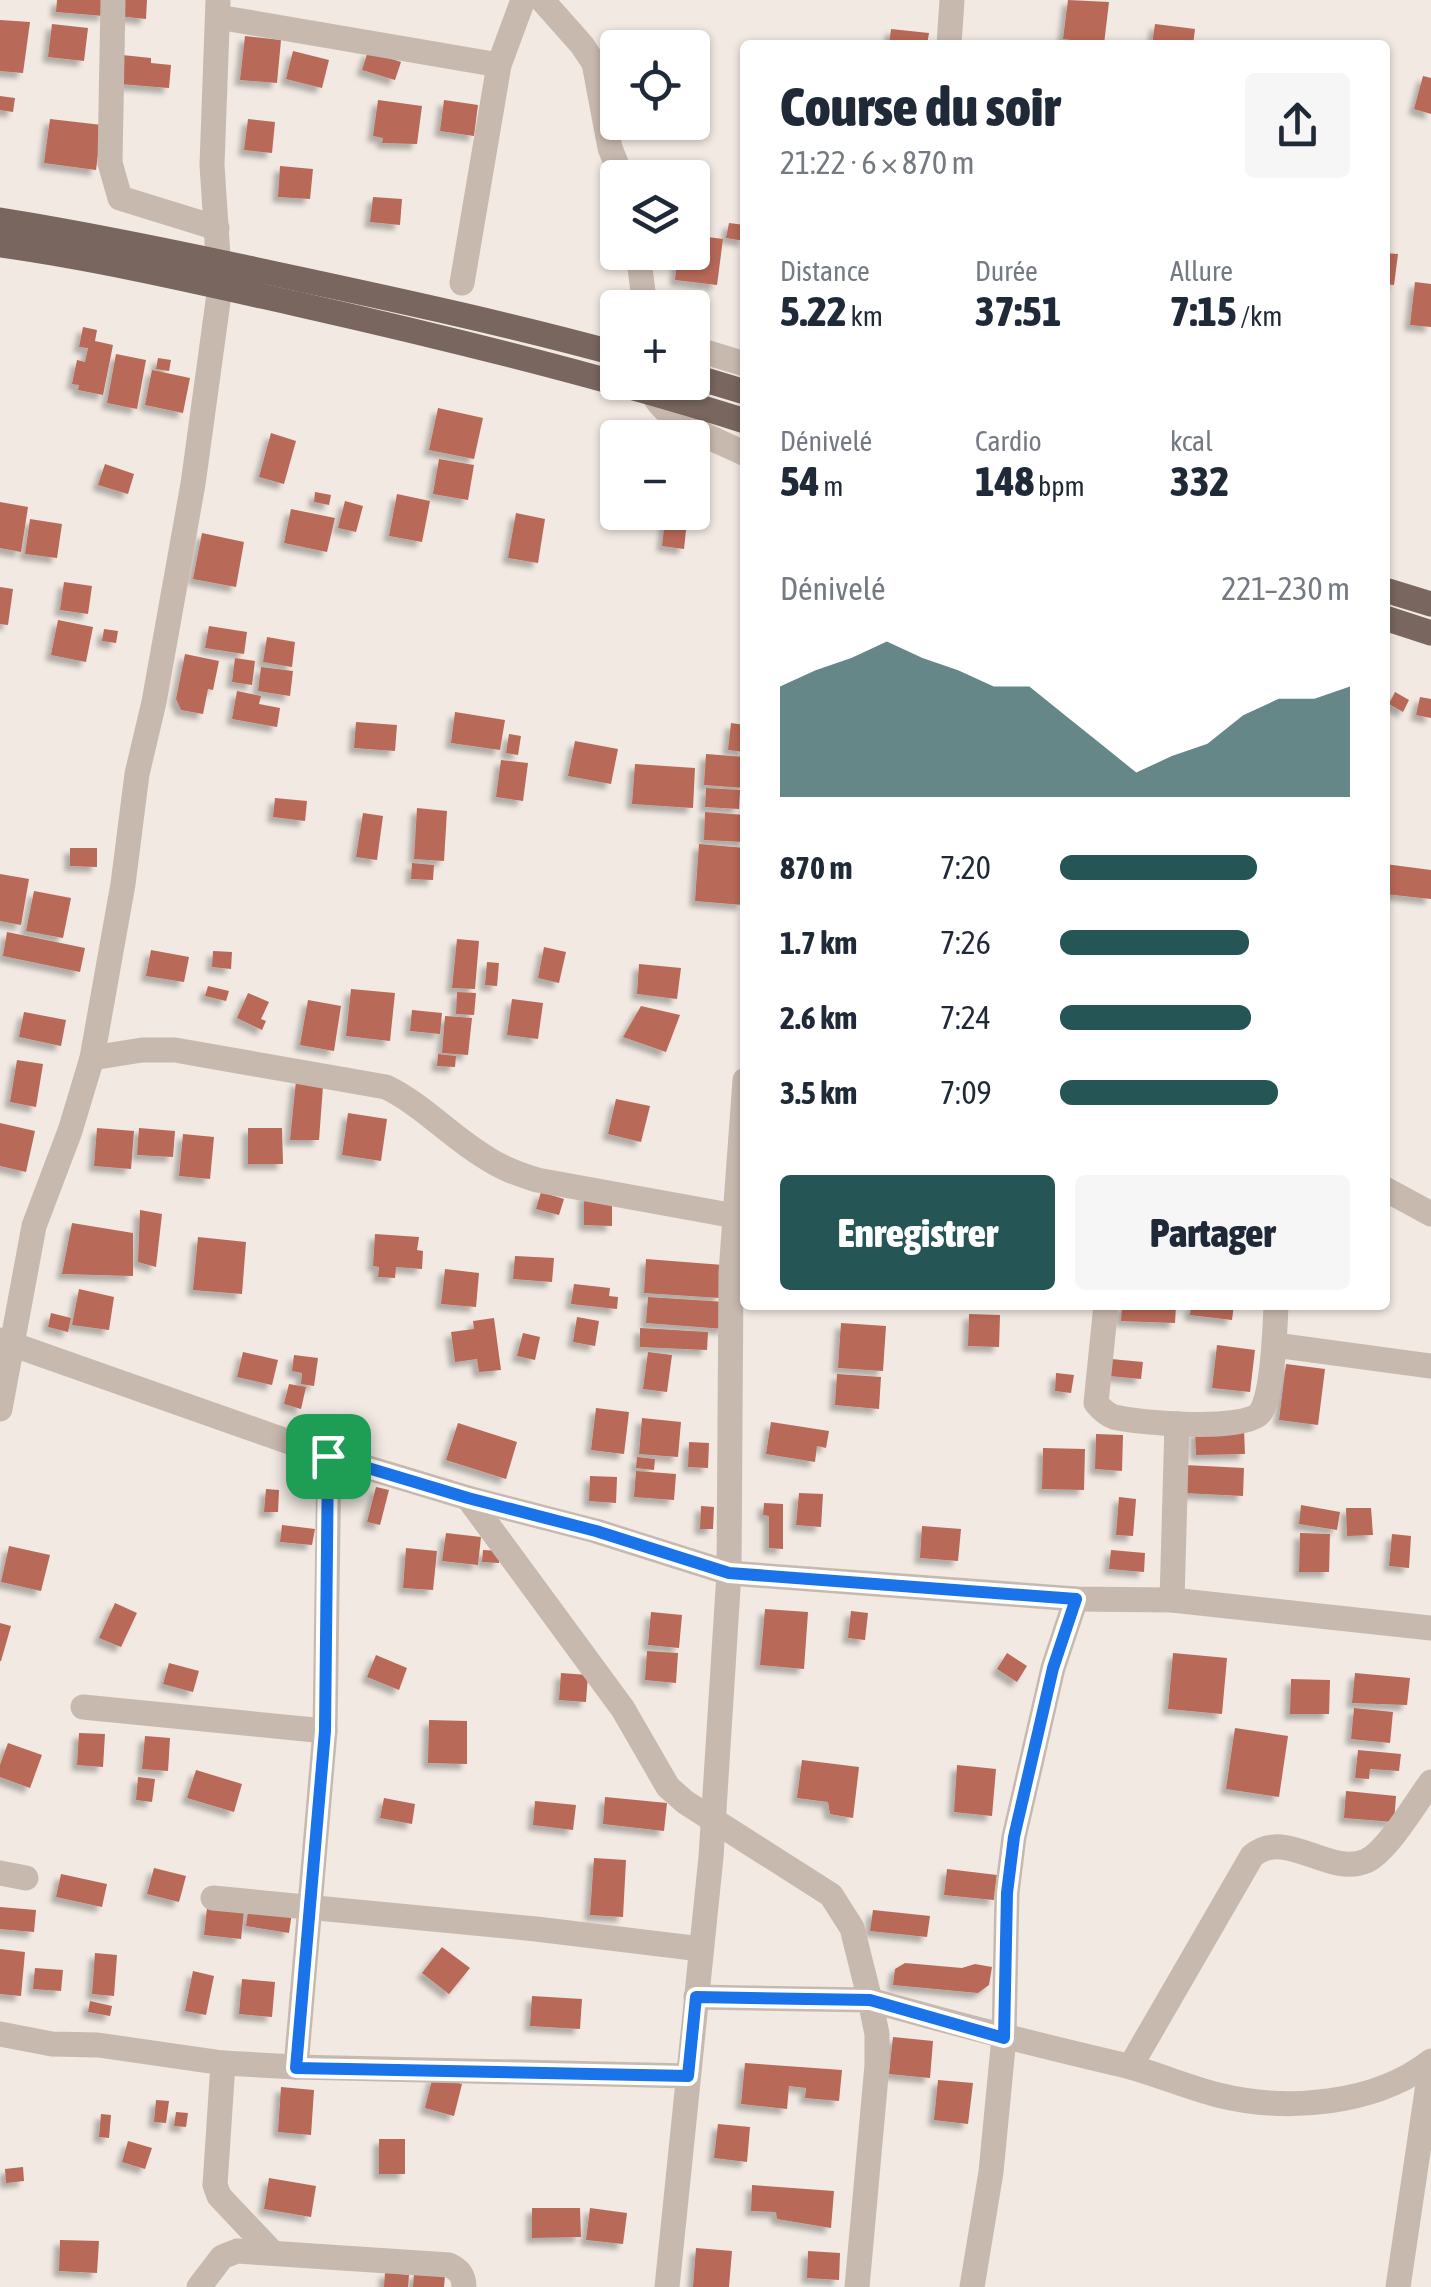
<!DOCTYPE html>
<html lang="fr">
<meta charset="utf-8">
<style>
:root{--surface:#fff;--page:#f6f6f7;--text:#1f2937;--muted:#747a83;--accent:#265555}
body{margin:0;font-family:"Asap Condensed",sans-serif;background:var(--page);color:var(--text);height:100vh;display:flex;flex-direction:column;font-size:38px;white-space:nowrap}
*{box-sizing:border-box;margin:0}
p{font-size:32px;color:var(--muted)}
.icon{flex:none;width:55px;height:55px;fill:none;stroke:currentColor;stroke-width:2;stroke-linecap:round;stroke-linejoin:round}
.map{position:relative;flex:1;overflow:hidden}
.panel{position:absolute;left:740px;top:40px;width:650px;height:1270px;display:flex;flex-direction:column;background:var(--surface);border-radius:10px;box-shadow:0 2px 8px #0004}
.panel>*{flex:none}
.buttons{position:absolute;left:600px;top:30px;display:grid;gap:20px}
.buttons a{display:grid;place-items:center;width:110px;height:110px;border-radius:10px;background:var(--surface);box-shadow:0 2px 8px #0004;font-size:50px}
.pin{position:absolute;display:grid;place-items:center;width:85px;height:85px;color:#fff;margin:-42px;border-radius:20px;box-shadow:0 5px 15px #0006}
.round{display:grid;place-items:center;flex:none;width:105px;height:105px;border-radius:10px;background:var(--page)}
.overview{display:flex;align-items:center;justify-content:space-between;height:170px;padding:0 40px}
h1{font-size:55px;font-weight:800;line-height:75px}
.figures{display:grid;grid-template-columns:repeat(3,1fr);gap:15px;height:170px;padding:10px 40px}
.figures div{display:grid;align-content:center}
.figures b{font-size:42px;font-weight:800}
.figures small{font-size:28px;font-weight:400}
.figures p{font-size:28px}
.chart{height:280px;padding:20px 40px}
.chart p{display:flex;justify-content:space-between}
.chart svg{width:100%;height:180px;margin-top:10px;fill:var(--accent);opacity:.7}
.primary-button{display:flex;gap:20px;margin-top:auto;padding:20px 40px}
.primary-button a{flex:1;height:115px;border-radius:10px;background:var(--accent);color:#fff;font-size:40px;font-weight:800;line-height:115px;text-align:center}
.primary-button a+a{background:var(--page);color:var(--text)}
ul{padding:0 40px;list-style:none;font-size:32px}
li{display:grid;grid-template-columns:160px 120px 1fr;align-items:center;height:75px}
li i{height:25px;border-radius:12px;background:var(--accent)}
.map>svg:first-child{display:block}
</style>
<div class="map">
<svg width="1431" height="2287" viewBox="0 0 1431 2287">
<defs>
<filter id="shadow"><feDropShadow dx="-5.5" dy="5.5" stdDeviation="2.5" flood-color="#0004"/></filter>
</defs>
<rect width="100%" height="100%" fill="#f1e9e2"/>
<g fill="#b96958" filter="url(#shadow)">
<path d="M57,0H105L104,16L56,12Z"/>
<path d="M120,0H147L146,19L118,16Z"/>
<path d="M1068,0L1109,2L1104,44L1063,39Z"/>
<path d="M0,20L30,22L23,73L0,71Z"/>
<path d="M52,24L88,28L84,61L48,57Z"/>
<path d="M1155,24L1195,29L1193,45H1152Z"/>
<path d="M891,29L929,33L927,45H889Z"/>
<path d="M245,36L281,40L277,83L240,80Z"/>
<path d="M652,42L681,45L680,48H651Z"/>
<path d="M293,51L329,60L322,88L286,79Z"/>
<path d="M368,51L401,62L395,80L362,70Z"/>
<path d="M122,55L151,58V63L171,65L169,88L120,84Z"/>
<path d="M1423,76L1431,78V114L1414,109Z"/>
<path d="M0,96L15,98L13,112L0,110Z"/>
<path d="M378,100L422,106L417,144L382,143L383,138L373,136Z"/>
<path d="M444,100L478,105L474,136L440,131Z"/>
<path d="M50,119L102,125L96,170L44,163Z"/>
<path d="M248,119L275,122L272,153L244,150Z"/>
<path d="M280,166L313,169L310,199L278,197Z"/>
<path d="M373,197L402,199L400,225L370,222Z"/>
<path d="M729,223L745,225V241L726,238Z"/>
<path d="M692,235L723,239L717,285L675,280L678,252H692Z"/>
<path d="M1385,253L1398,254L1394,285L1385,284Z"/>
<path d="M1415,282L1431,284V327L1410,325Z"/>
<path d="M83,327L97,330L95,341L113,345L103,395L78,390L79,385L72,384L77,360L85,362L88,348L79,347Z"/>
<path d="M116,354L146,360L137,409L107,403Z"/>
<path d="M158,358L171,360L169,371L156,369Z"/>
<path d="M152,370L190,378L183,413L145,405Z"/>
<path d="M438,408L483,418L474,459L429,450Z"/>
<path d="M271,433L296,441L284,484L259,477Z"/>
<path d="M439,459L474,465L468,500L433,494Z"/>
<path d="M105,464L134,474L128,494L98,485Z"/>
<path d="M315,492L331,495L329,505L314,502Z"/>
<path d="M397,494L430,501L422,542L389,536Z"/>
<path d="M345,501L363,506L356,532L338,528Z"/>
<path d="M0,502L28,507L21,552L0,548Z"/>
<path d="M291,509L335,518L327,552L284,543Z"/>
<path d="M666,512H688L684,549L662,546Z"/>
<path d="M516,513L545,519L538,563L508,558Z"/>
<path d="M30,519L62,524L57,558L25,554Z"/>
<path d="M202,533L244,542L236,587L193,579Z"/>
<path d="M64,582L92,586L88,614L60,610Z"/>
<path d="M0,587L13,589L8,625L0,624Z"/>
<path d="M58,620L93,627L86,662L51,655Z"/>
<path d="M209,626L247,632L244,654L205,648Z"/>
<path d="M104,629L118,631L116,643L102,641Z"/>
<path d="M267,637L295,642L292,667L263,662Z"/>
<path d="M185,654L219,661L213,690L208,689L203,714L181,710L176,699Z"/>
<path d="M235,658L255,661L252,685L232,682Z"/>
<path d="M261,667L293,671L290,696L258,691Z"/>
<path d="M237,691L261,696L259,704L280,708L277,727L232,719Z"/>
<path d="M1395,692L1409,700L1403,712L1389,704Z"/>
<path d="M1420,697L1431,699V718L1416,715Z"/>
<path d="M455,712L505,720L500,750L451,743Z"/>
<path d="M356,722L397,725L395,751L354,748Z"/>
<path d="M731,723L745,725V752L728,750Z"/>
<path d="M509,734L521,736L518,755L506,753Z"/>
<path d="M575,741L618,749L611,784L568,776Z"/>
<path d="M706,754L745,757V788L704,785Z"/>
<path d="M501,760L528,763L523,801L496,797Z"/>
<path d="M635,764L695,768L693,808L632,804Z"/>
<path d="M706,788L740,790L739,809L705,807Z"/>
<path d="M275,798L307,801L305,821L273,817Z"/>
<path d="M417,808L447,811L444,861L414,859Z"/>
<path d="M705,812L745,815V842L704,840Z"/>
<path d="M363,813L383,816L377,860L356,857Z"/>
<path d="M699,844L745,848L743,905L695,901Z"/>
<path d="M70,848H97V867L70,866Z"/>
<path d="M412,863L434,865L433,880L411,879Z"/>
<path d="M1385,864L1431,870V899L1385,894Z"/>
<path d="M0,874L29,879L21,925L0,921Z"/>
<path d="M34,891L71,898L63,938L26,931Z"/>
<path d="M7,932L85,948L80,972L3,956Z"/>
<path d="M457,939L479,941L475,989L452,988Z"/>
<path d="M544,947L566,952L559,983L538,978Z"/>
<path d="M151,950L189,957L184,982L146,976Z"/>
<path d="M213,951L232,952L231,969L212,967Z"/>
<path d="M487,962L499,963L497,986L485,985Z"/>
<path d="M639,964L681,968L677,999L637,994Z"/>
<path d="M208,986L229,991L226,1001L205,996Z"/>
<path d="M351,989L395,993L390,1041L346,1036Z"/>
<path d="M457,992L476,993L474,1015L456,1014Z"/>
<path d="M248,993L269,1002L261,1019L266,1021L262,1030L237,1018Z"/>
<path d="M512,999L543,1003L538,1039L507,1035Z"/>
<path d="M308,1000L341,1006L334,1051L300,1045Z"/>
<path d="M641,1006L680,1015L666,1052L623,1037Z"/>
<path d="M412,1010L442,1013L440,1034L410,1031Z"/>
<path d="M24,1012L66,1020L61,1046L19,1037Z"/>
<path d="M445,1016L472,1018L468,1055L442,1053Z"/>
<path d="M438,1054L456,1056L455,1067L437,1066Z"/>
<path d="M17,1060L43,1064L36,1107L10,1102Z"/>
<path d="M296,1081L323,1086L319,1140H290Z"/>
<path d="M616,1099L650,1106L641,1142L608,1134Z"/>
<path d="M348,1113L387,1119L381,1161L342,1155Z"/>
<path d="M0,1123L35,1131L26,1172L0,1166Z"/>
<path d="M97,1128L134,1131L131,1169L94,1166Z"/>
<path d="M139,1128L175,1131L173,1157L137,1155Z"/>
<path d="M248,1128H282L283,1164H248Z"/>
<path d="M183,1134L214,1137L210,1179L179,1176Z"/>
<path d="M541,1192L564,1199L559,1215L536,1209Z"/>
<path d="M584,1194H612V1226L584,1225Z"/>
<path d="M140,1210L162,1214L156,1267L138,1262Z"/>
<path d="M72,1223L133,1233V1276L62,1274Z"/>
<path d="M375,1234L419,1237L417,1250L423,1251L422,1269L396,1267L395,1278L378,1277L379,1267L373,1266Z"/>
<path d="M198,1237L246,1242L242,1294L193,1290Z"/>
<path d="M515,1256L554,1258L552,1282L513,1279Z"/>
<path d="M646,1259L723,1265L720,1298L644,1293Z"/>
<path d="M445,1269L479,1273L476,1307L441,1304Z"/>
<path d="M574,1284L610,1288L609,1296L618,1297L617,1309L571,1304Z"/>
<path d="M79,1289L114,1297L109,1330L72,1325Z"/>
<path d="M648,1297L726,1302L725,1329L646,1323Z"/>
<path d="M1122,1305H1176L1175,1323L1121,1321Z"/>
<path d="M1191,1305H1234L1232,1320L1190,1315Z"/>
<path d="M51,1313L71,1318L68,1332L48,1327Z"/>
<path d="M969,1314L1000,1315L999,1347L968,1346Z"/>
<path d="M577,1317L599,1321L595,1346L573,1342Z"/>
<path d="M494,1318L501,1370L479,1372L477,1359L455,1362L451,1332L474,1329L473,1321Z"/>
<path d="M841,1323L886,1326L883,1371L838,1368Z"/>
<path d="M640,1328L708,1332L707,1350L640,1347Z"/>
<path d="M523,1333L540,1337L535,1360L517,1356Z"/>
<path d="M1217,1345L1255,1350L1250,1392L1212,1388Z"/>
<path d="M243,1352L278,1360L272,1385L237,1377Z"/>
<path d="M648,1352L672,1355L667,1392L643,1389Z"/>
<path d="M294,1355L318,1358L314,1386L301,1384L302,1373L292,1371Z"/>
<path d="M1111,1359L1143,1362L1141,1379L1110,1376Z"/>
<path d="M1286,1364L1325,1369L1318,1425L1279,1420Z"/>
<path d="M1056,1373L1074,1375L1071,1393L1055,1391Z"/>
<path d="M837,1374L881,1377L879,1409L835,1405Z"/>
<path d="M289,1384L306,1387L301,1409L284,1404Z"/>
<path d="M596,1408L629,1412L624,1454L591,1450Z"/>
<path d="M642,1418L681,1422L678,1457L639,1454Z"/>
<path d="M771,1422L829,1431L826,1448L817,1446L815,1462L766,1454Z"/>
<path d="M458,1423L517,1442L506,1479L446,1460Z"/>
<path d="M1244,1429L1245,1454L1196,1455L1195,1431Z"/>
<path d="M1096,1434L1123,1435L1122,1471L1095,1469Z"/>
<path d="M689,1442L709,1443L708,1468L688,1467Z"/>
<path d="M1043,1448L1085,1449L1084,1490L1042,1489Z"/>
<path d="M637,1457L655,1459L654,1470L636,1468Z"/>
<path d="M1185,1465L1244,1468L1243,1496L1184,1493Z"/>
<path d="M636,1471L676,1474L674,1500L634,1497Z"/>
<path d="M590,1476L617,1477L616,1503L589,1501Z"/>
<path d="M376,1487L389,1490L380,1525L367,1522Z"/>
<path d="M266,1489L279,1490L278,1512H264Z"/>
<path d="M799,1493L823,1494L821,1527L796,1525Z"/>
<path d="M1119,1497L1136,1499L1133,1536L1116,1535Z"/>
<path d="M764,1503L783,1504V1549L769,1548V1516L763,1515Z"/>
<path d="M1301,1505L1340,1512L1337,1530L1299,1524Z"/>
<path d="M701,1506L714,1507L713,1529H700Z"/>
<path d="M1346,1508H1371L1373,1535L1347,1536Z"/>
<path d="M282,1525L315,1529L312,1545L280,1542Z"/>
<path d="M922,1526L961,1529L958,1561L920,1558Z"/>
<path d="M446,1533L481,1537L478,1565L442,1561Z"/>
<path d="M1300,1533L1330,1534L1329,1572H1299Z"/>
<path d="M1392,1534L1411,1536L1409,1568L1389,1566Z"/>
<path d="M9,1546L50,1555L41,1591L1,1582Z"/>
<path d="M406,1548L437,1551L433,1590L403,1588Z"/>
<path d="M483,1550L500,1551L499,1563L482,1562Z"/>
<path d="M1111,1550L1145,1553L1144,1572L1109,1569Z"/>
<path d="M115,1603L137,1613L121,1647L99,1638Z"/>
<path d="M765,1609L808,1612L804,1669L760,1665Z"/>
<path d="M851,1611L868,1613L865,1640L848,1638Z"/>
<path d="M651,1612L682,1615L679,1648L648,1645Z"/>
<path d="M0,1623L11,1626L1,1661H0Z"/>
<path d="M647,1651L678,1653L676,1683L645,1680Z"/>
<path d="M1007,1653L1027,1666L1017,1682L997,1669Z"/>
<path d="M1173,1653L1227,1658L1222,1714L1168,1709Z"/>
<path d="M376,1655L407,1668L399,1690L367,1677Z"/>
<path d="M169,1663L199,1671L193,1692L163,1684Z"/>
<path d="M561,1673L588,1675L586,1702L559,1700Z"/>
<path d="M1355,1673L1410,1678L1407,1705L1352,1703Z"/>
<path d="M1291,1679L1330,1680L1329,1714H1290Z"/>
<path d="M1354,1708L1393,1712L1390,1743L1351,1739Z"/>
<path d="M429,1720L467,1721V1764L428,1763Z"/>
<path d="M1235,1728L1288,1736L1279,1797L1226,1789Z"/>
<path d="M79,1733L105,1734L103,1767L77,1765Z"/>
<path d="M145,1736L170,1738L168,1771L142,1769Z"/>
<path d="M8,1743L42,1755L30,1788L0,1777V1765Z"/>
<path d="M1358,1750L1401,1754L1399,1771L1370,1769L1369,1779L1355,1778Z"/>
<path d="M802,1760L859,1767L853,1818L830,1814L828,1802L797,1798Z"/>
<path d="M957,1765L996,1769L992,1816L954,1812Z"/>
<path d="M196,1770L242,1784L234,1812L187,1798Z"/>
<path d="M138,1777L155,1779L152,1802L136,1800Z"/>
<path d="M1346,1791L1396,1796L1394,1822L1344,1818Z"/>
<path d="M605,1797L667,1803L664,1831L603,1824Z"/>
<path d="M384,1798L415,1804L412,1824L380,1818Z"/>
<path d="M535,1801L576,1805L573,1830L533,1825Z"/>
<path d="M594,1858L626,1860L623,1917L590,1915Z"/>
<path d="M154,1868L186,1876L179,1902L147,1894Z"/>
<path d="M947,1869L997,1875L994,1900L944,1895Z"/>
<path d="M61,1874L107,1884L102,1907L56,1897Z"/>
<path d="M249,1905L292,1912L289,1933L246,1926Z"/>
<path d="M0,1907L36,1910L34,1932L0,1929Z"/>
<path d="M207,1908L244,1912L241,1939L204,1935Z"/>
<path d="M873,1910L930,1916L927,1937L870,1931Z"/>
<path d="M442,1947L470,1968L449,1994L422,1973Z"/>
<path d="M0,1949L25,1952L21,1996L0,1994Z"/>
<path d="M95,1953L117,1955L114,1996L92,1994Z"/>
<path d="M905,1963L962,1968L975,1964L992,1967L989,1985L978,1993L893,1985L895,1969Z"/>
<path d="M35,1968L63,1970L61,1991L33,1989Z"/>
<path d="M193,1971L214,1976L206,2015L185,2011Z"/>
<path d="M242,1979L275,1982L272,2017L239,2014Z"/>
<path d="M532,1996L582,1999L580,2029L530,2026Z"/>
<path d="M90,2001L112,2006L110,2016L88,2012Z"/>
<path d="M893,2037L933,2041L930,2078L889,2074Z"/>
<path d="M745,2063L842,2070L839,2101L805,2098L806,2088L789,2086L787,2109L741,2104Z"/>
<path d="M433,2076L462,2084L454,2116L425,2108Z"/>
<path d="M938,2080L973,2083L968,2124L934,2120Z"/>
<path d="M281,2087L314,2090L311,2135L278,2132Z"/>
<path d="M156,2100L169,2101L166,2123L154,2122Z"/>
<path d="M176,2112L188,2113L186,2127L174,2126Z"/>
<path d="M101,2114L111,2115L109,2138L99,2137Z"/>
<path d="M718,2124L750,2127L747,2162L714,2158Z"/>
<rect x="379" y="2139" width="26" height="35"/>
<path d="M128,2141L152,2148L145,2169L122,2162Z"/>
<path d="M23,2167L24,2181L6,2183L5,2169Z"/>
<path d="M269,2178L316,2186L311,2217L264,2209Z"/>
<path d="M752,2185L834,2191L831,2228L777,2219L776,2212L751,2211Z"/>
<path d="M532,2208H580L581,2237L532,2238Z"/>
<path d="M590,2208L627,2213L623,2244L586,2240Z"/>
<path d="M60,2240L99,2241L97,2273L59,2271Z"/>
<path d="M696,2248L732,2251L729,2287H693Z"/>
<path d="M808,2251L840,2253L839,2280L807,2278Z"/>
<path d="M385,2272L409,2275L408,2287H384Z"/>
<path d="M414,2273L445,2275L444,2287H413Z"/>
</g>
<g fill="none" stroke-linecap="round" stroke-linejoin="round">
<g stroke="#c8b9af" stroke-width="25">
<path d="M113,0L110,163L120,198L217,228"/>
<path d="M542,0L582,45L594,63L610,148L622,178"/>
<path d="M218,17L499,65"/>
<path d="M949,45L952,0"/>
<path d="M638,252L645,308"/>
<path d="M462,283L499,65L523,0"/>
<path d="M692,348L745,364"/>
<path d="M651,382C650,417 718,440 745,454"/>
<path d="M92,1058L142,1050H175L386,1087C423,1105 450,1136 485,1157C501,1168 518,1174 537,1180L735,1216"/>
<path d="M1385,1189L1431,1214"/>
<path d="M1106,1305L1096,1403C1101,1409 1106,1414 1114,1417C1138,1423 1245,1432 1260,1413C1273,1395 1275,1329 1276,1305"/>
<path d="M0,1340L329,1456L468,1498L596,1531L729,1573L1076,1599L1172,1600L1431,1628"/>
<path d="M1275,1345L1431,1366"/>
<path d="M0,1409L34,1226L70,1131L92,1058L123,884L137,774L154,702L193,484L220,287L212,165L218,0"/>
<path d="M468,1498L623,1709L668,1787L685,1802L831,1895L852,1928L870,2000C954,2024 1038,2045 1123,2065C1155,2073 1186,2087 1218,2095C1286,2112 1375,2105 1431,2061"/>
<path d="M1172,1600L1177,1424"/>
<path d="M83,1707L325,1731"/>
<path d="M0,1873L26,1878"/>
<path d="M213,1898L536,1929L701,1949"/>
<path d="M696,1997L870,2000L877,2034V2065L857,2287"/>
<path d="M0,2034L52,2044L98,2045L223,2063L296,2067L688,2076"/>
<path d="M223,2063L215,2185L219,2196L272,2252"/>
<path d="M296,2067L325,1731L329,1456"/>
<path d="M1130,2067L1252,1856C1286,1827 1328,1877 1366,1861C1387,1852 1416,1802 1431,1782"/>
<path d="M199,2287L222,2257L237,2251L449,2265C459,2270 464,2275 464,2287"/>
<path d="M667,2287L711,1857L729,1573L731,1273L745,1080"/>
<path d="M972,2287L991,2172L1004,2037L1007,1893L1014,1837L1053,1668L1076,1599"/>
<path d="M1398,2287L1431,2064"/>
</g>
<g stroke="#78665f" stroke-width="25">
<path d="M0,220C101,236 199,257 299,279C406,302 512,325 618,354"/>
<path d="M0,245C100,259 198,282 297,304C448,338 598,375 745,421"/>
<path d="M692,376L745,392"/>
<path d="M1385,590L1431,604"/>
<path d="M1385,618L1431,633"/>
</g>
</g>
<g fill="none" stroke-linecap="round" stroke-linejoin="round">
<g stroke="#fff" stroke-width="20">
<path id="route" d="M328,1456L468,1498L596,1531L729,1573L1076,1599L1053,1668L1014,1837L1007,1893L1004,2038L870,2000L696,1997L688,2076L296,2068L325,1731Z"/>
</g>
<use href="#route" stroke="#1a73e8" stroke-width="12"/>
</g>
</svg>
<div class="buttons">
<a><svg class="icon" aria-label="locate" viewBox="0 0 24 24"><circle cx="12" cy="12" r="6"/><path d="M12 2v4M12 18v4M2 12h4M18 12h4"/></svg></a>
<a><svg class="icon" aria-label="layers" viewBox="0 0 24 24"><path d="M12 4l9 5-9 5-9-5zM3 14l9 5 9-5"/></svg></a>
<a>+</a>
<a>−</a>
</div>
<div class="pin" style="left:328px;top:1456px;background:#1e9e55"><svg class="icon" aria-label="arrive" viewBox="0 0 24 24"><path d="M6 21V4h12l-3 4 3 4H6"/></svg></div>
<section class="panel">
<div class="overview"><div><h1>Course du soir</h1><p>21:22 · 6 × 870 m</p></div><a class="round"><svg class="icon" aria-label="share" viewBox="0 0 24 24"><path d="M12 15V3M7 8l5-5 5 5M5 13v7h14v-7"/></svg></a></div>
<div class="figures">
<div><p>Distance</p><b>5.22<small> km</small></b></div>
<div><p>Durée</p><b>37:51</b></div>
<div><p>Allure</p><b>7:15<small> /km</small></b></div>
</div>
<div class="figures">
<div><p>Dénivelé</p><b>54<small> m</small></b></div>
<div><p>Cardio</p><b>148<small> bpm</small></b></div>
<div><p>kcal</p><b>332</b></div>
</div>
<div class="chart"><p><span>Dénivelé</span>221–230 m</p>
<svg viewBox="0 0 160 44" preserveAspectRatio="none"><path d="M0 44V17L10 13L20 10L30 6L40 10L50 13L60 17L70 17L80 24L90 31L100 38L110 34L120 31L130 24L140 20L150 20L160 17V44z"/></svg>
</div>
<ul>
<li><b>870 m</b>7:20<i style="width:68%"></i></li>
<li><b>1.7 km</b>7:26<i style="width:65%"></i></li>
<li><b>2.6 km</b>7:24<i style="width:66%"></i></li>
<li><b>3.5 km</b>7:09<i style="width:75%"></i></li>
</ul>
<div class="primary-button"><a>Enregistrer</a><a>Partager</a></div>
</section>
</div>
